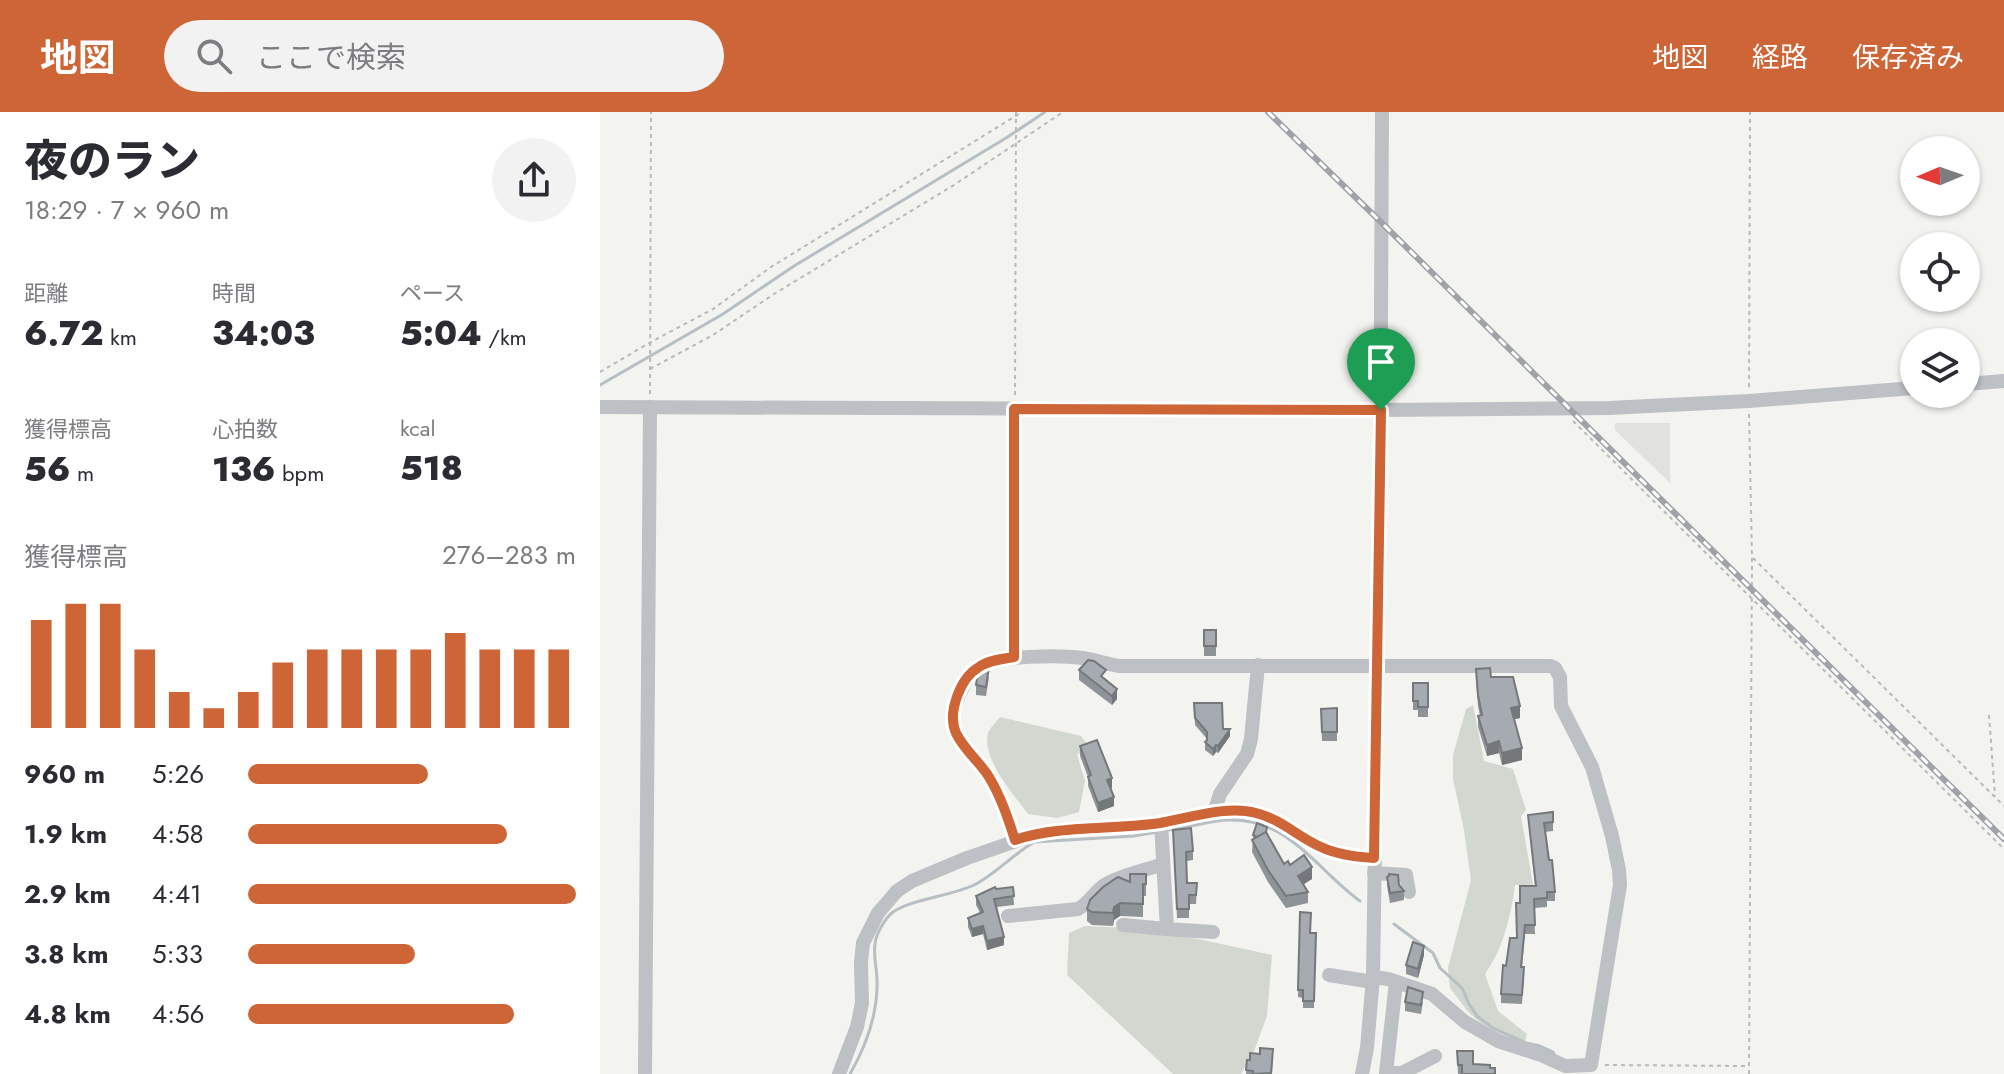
<!DOCTYPE html>
<html lang="ja">
<meta charset="utf-8">
<style>
:root{--surface:#fff;--page:#f2f2f3;--text:#2b2b33;--muted:#7c7c81;--accent:#ce6536}
body{margin:0;font-family:Jost,"Noto Sans JP",sans-serif;background:var(--page);color:var(--text);height:100vh;display:flex;flex-direction:column;font-size:30px;white-space:nowrap}
*{box-sizing:border-box;margin:0}
p{font-size:26px;color:var(--muted)}
.icon{flex:none;width:44px;height:44px;fill:none;stroke:currentColor;stroke-width:2;stroke-linecap:round;stroke-linejoin:round}
.map{position:relative;flex:1;overflow:hidden}
.details{display:flex;flex-direction:column;background:var(--surface);width:600px}
.details>*{flex:none}
.needle{width:52px;rotate:268deg}
.fabs{position:absolute;left:1300px;top:24px;display:grid;gap:16px}
.fabs a{display:grid;place-items:center;width:80px;height:80px;border-radius:50%;background:var(--surface);box-shadow:0 2px 6px #0004;font-size:40px}
.pin{position:absolute;display:grid;place-items:center;width:68px;height:68px;color:#fff;margin:-82px -34px;border-radius:50% 50% 50% 0;rotate:-45deg;box-shadow:0 0 8px #0007}
.pin .icon{rotate:45deg}
.round{display:grid;place-items:center;flex:none;width:84px;height:84px;border-radius:42px;background:var(--page)}
.headline{display:flex;align-items:center;justify-content:space-between;height:136px;padding:0 24px}
h1{font-size:44px;font-weight:800;line-height:60px}
.figures{display:grid;grid-template-columns:repeat(3,1fr);gap:12px;height:136px;padding:8px 24px}
.figures div{display:grid;align-content:center}
.figures b{font-size:34px;font-weight:800}
.figures small{font-size:22px;font-weight:400}
.figures p{font-size:22px}
.chart{height:224px;padding:16px 24px}
.chart p{display:flex;justify-content:space-between}
.chart svg{width:100%;height:144px;margin-top:8px;stroke:var(--accent);stroke-width:6}
ul{padding:0 24px;list-style:none;font-size:26px}
li{display:grid;grid-template-columns:128px 96px 1fr;align-items:center;height:60px}
li i{height:20px;border-radius:10px;background:var(--accent)}
header{display:flex;align-items:center;gap:48px;box-sizing:border-box;height:112px;padding:0 40px;background:var(--accent);color:#fff}
header strong{font-size:38px}
nav{display:flex;gap:44px;margin-inline-start:auto;font-size:28px}
.search{width:560px;height:72px;background:var(--page);display:flex;align-items:center;gap:20px;box-sizing:border-box;padding:0 28px;border-radius:44px;color:var(--muted);font-size:30px}
main{display:flex;flex:1;min-height:0}
.map>svg:first-child{display:block}
</style>
<header>
<strong>地図</strong>
<div class="search"><svg class="icon" aria-label="search" viewBox="0 0 24 24"><circle cx="10" cy="10" r="6"/><path d="M15 15l6 6"/></svg>ここで検索</div>
<nav><a>地図</a><a>経路</a><a>保存済み</a></nav>
</header>
<main>
<section class="details">
<div class="headline"><div><h1>夜のラン</h1><p>18:29 · 7 × 960 m</p></div><a class="round"><svg class="icon" aria-label="share" viewBox="0 0 24 24"><path d="M12 15V3M7 8l5-5 5 5M5 13v7h14v-7"/></svg></a></div>
<div class="figures">
<div><p>距離</p><b>6.72<small> km</small></b></div>
<div><p>時間</p><b>34:03</b></div>
<div><p>ペース</p><b>5:04<small> /km</small></b></div>
</div>
<div class="figures">
<div><p>獲得標高</p><b>56<small> m</small></b></div>
<div><p>心拍数</p><b>136<small> bpm</small></b></div>
<div><p>kcal</p><b>518</b></div>
</div>
<div class="chart"><p><span>獲得標高</span>276–283 m</p>
<svg viewBox="0 0 160 44" preserveAspectRatio="none"><path d="M5 44V11M15 44V6M25 44V6M35 44V20M45 44V33M55 44V38M65 44V33M75 44V24M85 44V20M95 44V20M105 44V20M115 44V20M125 44V15M135 44V20M145 44V20M155 44V20"/></svg>
</div>
<ul>
<li><b>960 m</b>5:26<i style="width:55%"></i></li>
<li><b>1.9 km</b>4:58<i style="width:79%"></i></li>
<li><b>2.9 km</b>4:41<i style="width:100%"></i></li>
<li><b>3.8 km</b>5:33<i style="width:51%"></i></li>
<li><b>4.8 km</b>4:56<i style="width:81%"></i></li>
</ul>
</section>
<div class="map">
<svg width="1404" height="962" viewBox="0 0 1404 962">
<rect width="100%" height="100%" fill="#f3f3f0"/>
<path fill="#e1e2e0" d="M1015,311H1070V371L1015,318Z"/>
<g fill="#d2d8d0">
<path d="M873,593L884,649L913,657L926,698L921,704L933,773H915C911,804 903,837 885,862L898,899L927,922L924,934L893,921L869,901L850,876L848,856L871,768L864,718L853,667V643L866,597Z"/>
<path d="M400,605L481,624L492,639L477,642L485,669L479,700L457,706L428,702C414,683 381,646 388,621C390,616 397,609 400,605Z"/>
<path d="M485,814L552,817L672,843L667,904L653,942L641,962H573L467,863L469,821Z"/>
</g>
<g fill="none" stroke-linecap="round" stroke-linejoin="round">
<g stroke="#b6bfc4" stroke-width="3">
<path d="M0,273L123,202L194,154L406,26L445,0"/>
<path d="M568,718C589,716 609,708 630,708C690,707 716,757 760,789"/>
<path d="M794,812L833,841L840,856L862,876L869,892L877,904L893,916L926,931L940,934L953,940L955,944"/>
<path d="M250,962C266,934 278,901 277,868C277,857 273,844 275,832C276,822 285,806 293,800C312,787 351,784 374,773C394,763 414,742 434,730L534,724L557,720"/>
</g>
<g stroke="#b7b9bc" stroke-width="2" stroke-dasharray="4 4" stroke-linecap="butt">
<path d="M50,257L113,223L174,182L354,73L463,0"/>
<path d="M0,260L51,230L113,197L171,155L422,0"/>
<path d="M1149,275L1150,0"/>
<path d="M50,282L51,0"/>
<path d="M415,283L416,0"/>
<path d="M973,309L1404,737"/>
<path d="M1153,446L1404,694"/>
<path d="M1389,603L1395,684"/>
<path d="M1005,953L1146,954"/>
<path d="M1149,962L1152,445L1149,301"/>
</g>
<g stroke="#bdc0c4" stroke-width="14">
<path d="M1366,272L1404,269"/>
<path d="M0,295L781,298L1009,296L1149,289L1314,276"/>
<path d="M414,545V297"/>
<path d="M614,701L620,682L647,642L651,627L658,553"/>
<path d="M561,711L567,817L613,820"/>
<path d="M415,728C408,706 401,685 389,665C379,648 359,635 354,615C350,603 356,590 361,579C365,570 370,560 379,555C398,543 460,543 483,546C495,548 507,552 519,554H951L955,556L960,565L961,594L992,655L1012,724L1019,758L1020,773L991,953L965,954L941,943L898,929L865,910L832,882L788,867L773,865"/>
<path d="M774,761L806,763L809,780"/>
<path d="M408,804L478,797C488,792 493,782 502,775C514,765 547,758 563,752"/>
<path d="M523,813L567,817"/>
<path d="M729,863L773,870"/>
<path d="M796,870L786,961H802L835,944"/>
<path d="M45,962L50,295"/>
<path d="M239,962L257,915L262,891L261,850L263,831L278,801L297,779L312,769L367,746L439,721L554,712L626,700H654L678,709L721,735L754,745L774,746"/>
<path d="M762,962L767,936L773,865L780,407L782,0"/>
</g>
<g stroke="#9fa3a9" stroke-width="6">
<path id="rail" d="M668,0L787,116L1404,727"/>
</g>
<use href="#rail" stroke="#fff" stroke-width="3" stroke-dasharray="9" stroke-linecap="butt"/>
</g>
<g fill="#8e9397">
<rect x="604" y="518" width="12" height="26"/>
<path d="M479,558L506,568L517,587L512,593L479,568Z"/>
<path d="M389,565L386,584L376,583V573Z"/>
<path d="M891,565L920,606L914,607L922,648L902,653L899,641L887,644L878,615V604H880L878,594L876,568Z"/>
<path d="M813,571H828V605H818V598H813Z"/>
<path d="M594,591L630,624L618,641L616,640L613,644L605,638V630L607,627L595,613Z"/>
<path d="M737,596V629H722L721,597Z"/>
<path d="M480,634L512,676H510L514,694L498,700L488,674V665L480,644Z"/>
<path d="M953,700V719L945,720L949,748L955,780V789H947V795L934,796L935,822H925L922,855L924,864L922,892L901,891V882L906,854L917,826L920,791L935,774L928,703Z"/>
<path d="M573,718L593,739V748L587,749V771H597L596,792H589V806H577Z"/>
<path d="M667,721L684,752L690,753L712,767L703,772L708,780V791L686,796L668,770L652,740L653,723Z"/>
<path d="M546,762V784H543V805L520,804L514,808L513,814L492,813L487,809V797Z"/>
<path d="M787,765L799,773L804,779V788L790,791L787,774Z"/>
<path d="M413,775L414,793L397,795L404,833L387,838L383,822L372,825L368,815V806L380,801L376,793V784Z"/>
<path d="M700,800L710,821H716L714,896H703V886L698,885Z"/>
<path d="M824,843L818,866L806,862V853Z"/>
<path d="M805,890H823L821,902L805,899Z"/>
<path d="M857,939L873,952L890,956L895,962H858Z"/>
<path d="M673,947L672,962H646L647,948Z"/>
</g>
<g fill="#74787b">
<path d="M517,577V587L512,593V584Z"/>
<path d="M920,594V606L911,608V596Z"/>
<path d="M630,617V624L618,641V634Z"/>
<path d="M899,629V641L887,644V633Z"/>
<path d="M616,633V640L613,644V637Z"/>
<path d="M922,636V648L902,653V641Z"/>
<path d="M512,666V676L507,678V668Z"/>
<path d="M514,685V694L498,700V691Z"/>
<path d="M712,755V767L698,776V764Z"/>
<path d="M520,791V804L514,808L513,814L514,795Z"/>
<path d="M383,814V822L372,825V817Z"/>
<path d="M404,825V833L387,838V829Z"/>
<path d="M824,834V843L818,866V857Z"/>
</g>
<g fill="#a5abb0" stroke="#74787b" stroke-width="2">
<rect x="604" y="518" width="12" height="16"/>
<path d="M488,548L494,549L506,558L501,564L517,577L512,584L479,558Z"/>
<path d="M384,554L389,555L386,575L376,573L378,559Z"/>
<path d="M890,556L891,565H913L920,594L911,596L922,636L902,641L899,629L887,633L878,604L882,603L878,583L876,557Z"/>
<path d="M813,571H828V595H818V589H813Z"/>
<path d="M594,591H622L623,617H630L618,634L616,633L613,637L605,630L607,628V620L595,606Z"/>
<path d="M737,596V620H722L721,597Z"/>
<path d="M497,628L512,666L507,668L514,685L498,691L488,665L491,663L480,634Z"/>
<path d="M953,700V710L944,711L949,748H952L955,780H947V786L934,787L935,813H925L921,855H924L922,883L901,882L903,853L906,854L910,826H917L916,791H920V774H936L928,703Z"/>
<path d="M657,711L667,715L666,720L657,725L653,723Z"/>
<path d="M591,716L593,739L586,740L587,771H597L596,783H589V797H577L573,718Z"/>
<path d="M666,720L684,752L688,749L690,753L704,743L712,755L698,764L708,780L686,784L668,758L652,728Z"/>
<path d="M530,762H546V772H543V792L520,791L514,795L513,801L492,800L487,797L490,788L503,775L518,765L530,770Z"/>
<path d="M789,762L798,763L799,773L804,779L790,781L787,765L789,764Z"/>
<path d="M395,775L396,777L413,775L414,784L394,787L404,825L387,829L383,814L372,817L368,806L383,800L376,784Z"/>
<path d="M700,800L711,801L710,821H716L714,889H703V878H698Z"/>
<path d="M813,830L824,834L818,857L806,853Z"/>
<path d="M808,875L823,880L821,893L805,890Z"/>
<path d="M660,936L673,937L671,961L653,962V959L646,958L647,948H650V941L660,942Z"/>
<path d="M857,939H873V952L890,953V956H895V962H862V953H858Z"/>
</g>
<g fill="none" stroke-linecap="round" stroke-linejoin="round">
<g stroke="#fff" stroke-width="16">
<path id="route" d="M414,297L781,298L774,746C756,745 738,743 721,735C698,725 681,707 656,701C627,693 589,706 560,711C513,718 459,713 415,728C408,706 401,685 389,665C380,650 364,638 356,621C347,601 360,566 379,555C389,548 403,547 414,545Z"/>
</g>
<use href="#route" stroke="#ce6536" stroke-width="10"/>
</g>
</svg>
<div class="fabs">
<a><svg class="needle" viewBox="-14 -14 28 28"><path d="M0-13l5 13h-10z" fill="#e53935"/><path d="M0 13l5-13h-10z" fill="#7c7c81"/></svg></a>
<a><svg class="icon" aria-label="locate" viewBox="0 0 24 24"><circle cx="12" cy="12" r="6"/><path d="M12 2v4M12 18v4M2 12h4M18 12h4"/></svg></a>
<a><svg class="icon" aria-label="layers" viewBox="0 0 24 24"><path d="M12 4l9 5-9 5-9-5zM3 14l9 5 9-5"/></svg></a>
</div>
<div class="pin" style="left:781px;top:298px;background:#1e9e55"><svg class="icon" aria-label="arrive" viewBox="0 0 24 24"><path d="M6 21V4h12l-3 4 3 4H6"/></svg></div>
</div>
</main>
